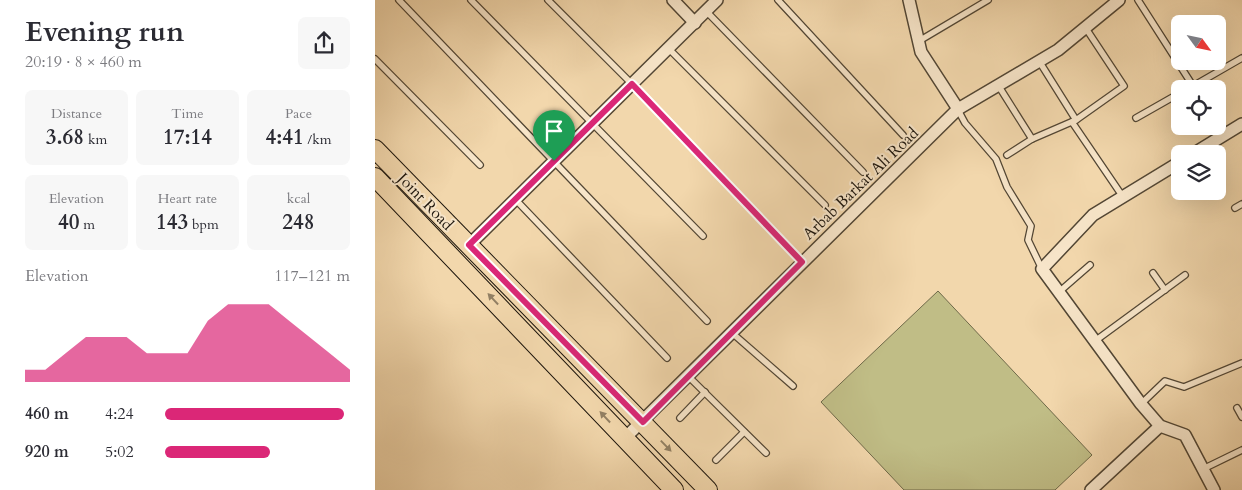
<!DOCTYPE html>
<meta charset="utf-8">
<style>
:root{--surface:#fff;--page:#f7f7f7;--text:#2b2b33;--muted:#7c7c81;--accent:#db2777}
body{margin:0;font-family:Cardo,serif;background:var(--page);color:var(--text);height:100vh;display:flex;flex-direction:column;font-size:19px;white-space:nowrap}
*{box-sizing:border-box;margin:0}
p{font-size:16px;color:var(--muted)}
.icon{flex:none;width:28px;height:28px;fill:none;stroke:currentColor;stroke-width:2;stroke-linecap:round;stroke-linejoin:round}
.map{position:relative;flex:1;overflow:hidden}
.details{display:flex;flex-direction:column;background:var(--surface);width:375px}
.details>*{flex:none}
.needle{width:32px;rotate:123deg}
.controls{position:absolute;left:796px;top:15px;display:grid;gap:10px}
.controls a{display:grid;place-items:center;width:55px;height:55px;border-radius:8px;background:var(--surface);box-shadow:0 5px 20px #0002;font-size:25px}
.pin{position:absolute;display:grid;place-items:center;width:42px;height:42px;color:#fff;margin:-51px -21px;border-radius:50% 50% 50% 0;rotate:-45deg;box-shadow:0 0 5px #0007}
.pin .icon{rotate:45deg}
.round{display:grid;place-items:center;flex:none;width:52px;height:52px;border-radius:8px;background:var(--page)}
.overview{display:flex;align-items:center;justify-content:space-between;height:85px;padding:0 25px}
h1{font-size:28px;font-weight:800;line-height:38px}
.metrics{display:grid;grid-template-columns:repeat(3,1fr);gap:8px;height:85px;padding:5px 25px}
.metrics div{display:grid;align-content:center;border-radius:8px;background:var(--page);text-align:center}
.metrics b{font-size:21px;font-weight:800}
.metrics small{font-size:14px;font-weight:400}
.metrics p{font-size:14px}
.chart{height:140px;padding:10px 25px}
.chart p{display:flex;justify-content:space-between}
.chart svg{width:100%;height:90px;margin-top:5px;fill:var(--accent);opacity:.7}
ul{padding:0 25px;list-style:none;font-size:16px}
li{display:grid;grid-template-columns:80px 60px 1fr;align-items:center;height:38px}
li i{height:12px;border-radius:6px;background:var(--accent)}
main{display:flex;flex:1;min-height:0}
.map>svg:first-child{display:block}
</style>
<main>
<section class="details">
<div class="overview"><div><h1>Evening run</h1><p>20:19 · 8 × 460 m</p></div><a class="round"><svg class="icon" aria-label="share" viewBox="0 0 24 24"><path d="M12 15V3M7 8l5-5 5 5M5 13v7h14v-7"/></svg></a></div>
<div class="metrics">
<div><p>Distance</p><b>3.68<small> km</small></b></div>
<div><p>Time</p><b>17:14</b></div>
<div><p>Pace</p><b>4:41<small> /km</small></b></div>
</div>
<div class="metrics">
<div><p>Elevation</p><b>40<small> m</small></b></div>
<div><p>Heart rate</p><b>143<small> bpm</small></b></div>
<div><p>kcal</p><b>248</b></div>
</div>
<div class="chart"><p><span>Elevation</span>117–121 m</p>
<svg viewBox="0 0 160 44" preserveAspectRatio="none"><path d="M0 44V38L10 38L20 30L30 22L40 22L50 22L60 30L70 30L80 30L90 14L100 6L110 6L120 6L130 14L140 22L150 30L160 38V44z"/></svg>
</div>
<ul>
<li><b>460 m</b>4:24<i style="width:97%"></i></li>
<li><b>920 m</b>5:02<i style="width:57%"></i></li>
</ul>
</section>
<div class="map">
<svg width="867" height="490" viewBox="0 0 867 490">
<rect width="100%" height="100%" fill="#f2d7ac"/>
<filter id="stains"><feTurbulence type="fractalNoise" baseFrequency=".004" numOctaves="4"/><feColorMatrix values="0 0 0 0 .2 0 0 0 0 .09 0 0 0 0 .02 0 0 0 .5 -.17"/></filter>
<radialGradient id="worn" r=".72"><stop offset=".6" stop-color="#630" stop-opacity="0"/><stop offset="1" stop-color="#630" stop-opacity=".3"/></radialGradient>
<path fill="#c0bd86" stroke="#6e6949" d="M563,291L717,455L680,490H529L446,402Z"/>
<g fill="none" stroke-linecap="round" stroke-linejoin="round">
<g stroke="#524634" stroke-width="8">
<g id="service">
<path d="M24,0L332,321"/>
<path d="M96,0L328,236"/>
<path d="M173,0L257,84L427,262"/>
<path d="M403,0L528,135"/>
<path d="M763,0L818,86"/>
<path d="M331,11L488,172"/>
<path d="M544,41L613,0"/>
<path d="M293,48L450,205"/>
<path d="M0,59L105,165"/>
<path d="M664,61L701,120"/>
<path d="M623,85L657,139"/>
<path d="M813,89L867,58"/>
<path d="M583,110L590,123L621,159L632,187L656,226L653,240L667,269"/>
<path d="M761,118L805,93"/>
<path d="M697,122L748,197"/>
<path d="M632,155L657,139L701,120L749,86L710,27"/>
<path d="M140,199L292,358"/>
<path d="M860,208L867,204"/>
<path d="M778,273L790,290"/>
<path d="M684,292L715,265"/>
<path d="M356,332L418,386"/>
<path d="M720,341L810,275"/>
<path d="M312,375L391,453"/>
<path d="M766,404L790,381L809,387L867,363"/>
<path d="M862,408L867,417"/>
<path d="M305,418L330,392"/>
<path d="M341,460L369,432"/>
<path d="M828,469L867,450"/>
</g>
</g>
<g stroke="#524634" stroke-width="14">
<g id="minor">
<path d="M298,0L320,23"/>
<path d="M534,0L546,52L583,109"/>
<path d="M818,154L867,124"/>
<path d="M805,162L718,215L667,269L766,404L785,426L810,435L839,490"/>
<path d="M94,245L342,0"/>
<path d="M250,438L583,109L683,50L744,0"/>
<path d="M716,490L785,426"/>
</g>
</g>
<g stroke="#1c150c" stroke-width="20">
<g id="primary">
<path d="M0,149L333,490"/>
<path d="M0,177L299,490"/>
</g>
</g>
<use href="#service" stroke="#f7e5c9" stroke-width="5.5"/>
<use href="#minor" stroke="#f7e5c9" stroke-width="11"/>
<use href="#primary" stroke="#f2d7ac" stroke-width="18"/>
</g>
<defs><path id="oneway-solid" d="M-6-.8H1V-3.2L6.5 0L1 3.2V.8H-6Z" transform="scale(1.25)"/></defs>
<g fill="#928064">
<use href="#oneway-solid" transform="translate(118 299) rotate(-133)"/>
<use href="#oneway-solid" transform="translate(230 417) rotate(-133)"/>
<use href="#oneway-solid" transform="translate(291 446) rotate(46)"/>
</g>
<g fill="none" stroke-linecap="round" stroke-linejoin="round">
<g stroke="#fff" stroke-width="10">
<path id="route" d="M257,84L427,262L268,422L94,245Z"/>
</g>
<use href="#route" stroke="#db2777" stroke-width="6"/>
</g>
<g text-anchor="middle" stroke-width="4" stroke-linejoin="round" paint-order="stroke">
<g font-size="16" fill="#1c150c" stroke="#f7e5c9">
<text transform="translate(485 183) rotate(-44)" y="6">Arbab Barkat Ali Road</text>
<text transform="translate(51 201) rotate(46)" y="6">Joint Road</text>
</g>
</g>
<rect width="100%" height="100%" filter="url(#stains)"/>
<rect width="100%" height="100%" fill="url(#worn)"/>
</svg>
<div class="controls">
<a><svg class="needle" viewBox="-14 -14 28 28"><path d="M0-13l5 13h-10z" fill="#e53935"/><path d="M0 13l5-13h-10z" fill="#7c7c81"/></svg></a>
<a><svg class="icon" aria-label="locate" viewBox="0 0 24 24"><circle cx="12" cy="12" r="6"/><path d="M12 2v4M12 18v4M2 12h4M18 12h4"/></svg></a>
<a><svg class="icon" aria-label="layers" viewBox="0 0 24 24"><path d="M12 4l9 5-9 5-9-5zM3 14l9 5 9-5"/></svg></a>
</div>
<div class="pin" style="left:179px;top:161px;background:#1e9e55"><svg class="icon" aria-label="arrive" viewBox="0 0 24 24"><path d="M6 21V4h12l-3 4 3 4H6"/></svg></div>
</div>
</main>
